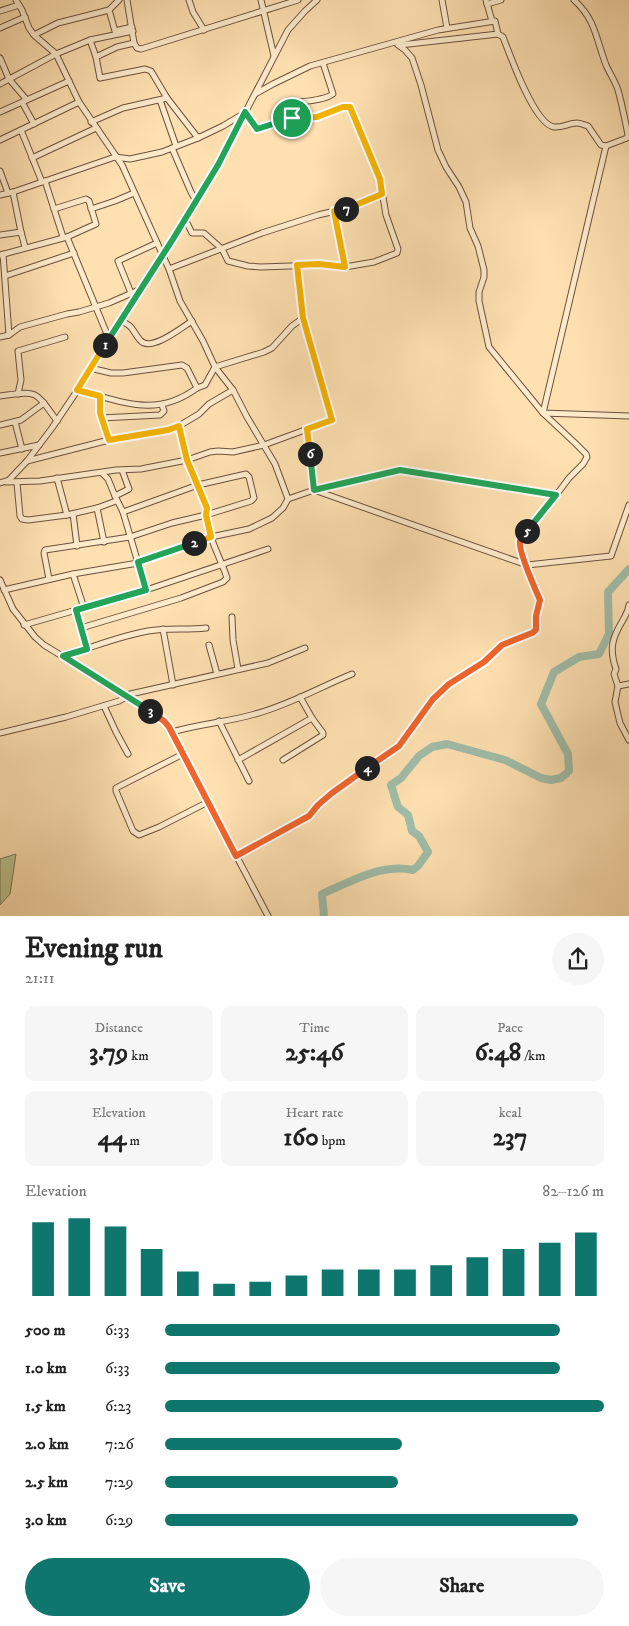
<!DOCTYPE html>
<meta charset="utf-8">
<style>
:root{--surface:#fff;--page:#f6f6f6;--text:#222;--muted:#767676;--accent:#0f766e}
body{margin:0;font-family:"IM FELL DW Pica",serif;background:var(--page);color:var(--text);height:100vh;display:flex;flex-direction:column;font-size:19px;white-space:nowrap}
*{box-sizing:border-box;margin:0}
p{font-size:16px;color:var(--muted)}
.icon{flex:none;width:28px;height:28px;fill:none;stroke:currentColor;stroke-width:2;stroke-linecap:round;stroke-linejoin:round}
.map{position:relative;height:916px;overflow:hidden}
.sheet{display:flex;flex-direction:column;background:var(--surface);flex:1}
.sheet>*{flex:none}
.pin{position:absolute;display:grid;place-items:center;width:42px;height:42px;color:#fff;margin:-21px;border:2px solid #fff;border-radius:50%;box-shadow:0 1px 5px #0007}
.km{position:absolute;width:25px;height:25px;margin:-12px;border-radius:50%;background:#222;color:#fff;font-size:14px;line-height:25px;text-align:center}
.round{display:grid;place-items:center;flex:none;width:52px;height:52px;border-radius:26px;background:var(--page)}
.summary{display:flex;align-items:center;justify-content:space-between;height:85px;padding:0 25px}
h1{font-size:28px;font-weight:800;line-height:38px}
.metrics{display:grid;grid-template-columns:repeat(3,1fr);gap:8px;height:85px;padding:5px 25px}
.metrics div{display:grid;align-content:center;border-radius:10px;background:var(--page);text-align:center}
.metrics b{font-size:25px;font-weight:800}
.metrics small{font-size:14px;font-weight:400}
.metrics p{font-size:14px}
.chart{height:140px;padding:10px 25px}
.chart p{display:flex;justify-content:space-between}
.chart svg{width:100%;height:90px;margin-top:5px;stroke:var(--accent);stroke-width:6}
.primary-button{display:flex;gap:10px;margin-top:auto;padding:10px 25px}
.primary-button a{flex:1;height:58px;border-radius:30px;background:var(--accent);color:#fff;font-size:20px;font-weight:800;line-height:58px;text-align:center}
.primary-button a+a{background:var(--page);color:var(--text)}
ul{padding:0 25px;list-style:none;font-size:16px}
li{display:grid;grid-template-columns:80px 60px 1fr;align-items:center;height:38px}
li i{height:12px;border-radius:6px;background:var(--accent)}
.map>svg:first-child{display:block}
</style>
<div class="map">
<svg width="629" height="916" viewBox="0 0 629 916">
<rect width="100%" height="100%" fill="#fee0b1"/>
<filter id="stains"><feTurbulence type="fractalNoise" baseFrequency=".004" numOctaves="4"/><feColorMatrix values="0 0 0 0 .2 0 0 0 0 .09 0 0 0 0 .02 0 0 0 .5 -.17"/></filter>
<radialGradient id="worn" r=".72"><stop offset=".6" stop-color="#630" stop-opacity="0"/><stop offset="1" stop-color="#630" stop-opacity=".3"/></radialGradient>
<path fill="#bbc38f" stroke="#7a7254" d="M16,854L10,894L0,905V859Z"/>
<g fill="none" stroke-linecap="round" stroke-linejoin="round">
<path stroke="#a0bda9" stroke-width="8" d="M324,916L322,894C350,882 381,863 413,870L418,866L428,852L419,836L412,831L408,815L398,807L391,785L401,778L419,756L432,747L447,744L505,760L541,778L551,780L561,778L569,771L568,754L541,704L554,672L579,657L599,654L609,634L608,592L629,569"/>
<g stroke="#6b513e" stroke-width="7">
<g id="minor">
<path d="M16,0L22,10L29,28L34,35L56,54L69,81"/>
<path d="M127,0L134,43"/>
<path d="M189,0L193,12L204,30"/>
<path d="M261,0L274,56"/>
<path d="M442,0L447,28"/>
<path d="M486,0L492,21"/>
<path d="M487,4L501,0"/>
<path d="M109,10L115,31L132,27"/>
<path d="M0,11L19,5"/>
<path d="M0,28L25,17"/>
<path d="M34,35L58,23L109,10L119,0"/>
<path d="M90,40L96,57L100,78L145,69L151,71L167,98"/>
<path d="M400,45L498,34"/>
<path d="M96,57L117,47L134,43L137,48L141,49L298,0"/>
<path d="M0,58L9,79L26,99"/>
<path d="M0,84L56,54L90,40L133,31"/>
<path d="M255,94L273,84L310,66L438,30L495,21L498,34L503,37C510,55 534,124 554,127C562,128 569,123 577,123C580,123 585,125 588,126L601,145L606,146L627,138L628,135C625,120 622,104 618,90C615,81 610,74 606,65C596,39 596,20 574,0"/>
<path d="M160,100L176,146"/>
<path d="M22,102L34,124"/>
<path d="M0,112L69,81L79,102"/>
<path d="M292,118L291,105L292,103C304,101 323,101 333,94L323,63"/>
<path d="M91,122L123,108L167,98L198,138L199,137"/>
<path d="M21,130L42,182"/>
<path d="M0,140L79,102L122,165L169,269L180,301L203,341L215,367L233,390L247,417L275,464L288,499"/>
<path d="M606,146L543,413L629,416"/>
<path d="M172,148L191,192L196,201"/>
<path d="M32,158L96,128"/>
<path d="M0,171L8,193"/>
<path d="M45,181L63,237"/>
<path d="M13,192L21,232"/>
<path d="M0,195L13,192L115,157L130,159L162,152L198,138L223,126L243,114"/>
<path d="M91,209L115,201L134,193"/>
<path d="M334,211L345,267"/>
<path d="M185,219L192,233H204L222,249L228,261L248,266L261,267L319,265L345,267L374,262L397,253L398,249L386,215L380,179L350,107H343L317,117L292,118L257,129L245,112"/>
<path d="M0,235L21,232L25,247"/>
<path d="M67,237L109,339"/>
<path d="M3,254L9,335"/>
<path d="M0,255L67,237L96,224L89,201L86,199L54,209"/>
<path d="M169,269L262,233L318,215L348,208L382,194"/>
<path d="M5,276L74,253"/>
<path d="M131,293L118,261L157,243"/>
<path d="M121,321C134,326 132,331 140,340C150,353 181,328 192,321"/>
<path d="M0,337L9,335L20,327L67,314L79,312L109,303L141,289"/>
<path d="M90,368L111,373H123L182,365L187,368L197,388L205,385L215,367L264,352L272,348L292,326L303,318"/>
<path d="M77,390C122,401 155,419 197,388"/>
<path d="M18,394L21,380L18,351L65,337"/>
<path d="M100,395V413L109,440"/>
<path d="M0,396C38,391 34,389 57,421"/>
<path d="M101,418L160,415L164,411L162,405"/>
<path d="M15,422L22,449"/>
<path d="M0,425L21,420L44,403"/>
<path d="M307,429L314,490L527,565L611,556L629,505"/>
<path d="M0,453L39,445"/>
<path d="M27,461L109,440L168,430L179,426L199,414L209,404L233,390"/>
<path d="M122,470L129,489L115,496L123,512L146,590"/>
<path d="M102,473L108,479L115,496"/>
<path d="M57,478L67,515L97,508L116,501"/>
<path d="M6,482L40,481L116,470L141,469L187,460L210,452L218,451L233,452L264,445L332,420L303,318L297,265"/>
<path d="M0,483L9,480L27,461L52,428L83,382L101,350L173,239L218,165L288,30L305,11L317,0"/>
<path d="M17,483L20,516L22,519L28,520L67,515"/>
<path d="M97,508L104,542"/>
<path d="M73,514L77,546"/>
<path d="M73,574L84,608"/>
<path d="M49,579L44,553L45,550L130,537L172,523L206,515L251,501L254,498L249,477L246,474L198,485L123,512"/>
<path d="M0,580L13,609L35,637L44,645L144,706L164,721L176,741L268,916"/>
<path d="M4,590L73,574L138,563L211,537L249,529L272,518L283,508L288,499L314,490L399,470L556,495"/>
<path d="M76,610L87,649"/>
<path d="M232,617L233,640L238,669"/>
<path d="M24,625L146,590L268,549"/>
<path d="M81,628L181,598L223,582L227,578C220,556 205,533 207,509L187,460L179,426"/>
<path d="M163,629L173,685"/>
<path d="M209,645L217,674"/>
<path d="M63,656C91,648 119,636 148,631C167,628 187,630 206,628"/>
<path d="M629,684L618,686L615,702L620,723L629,740"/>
<path d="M618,686L614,674L616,669C609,649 612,638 623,620C626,614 628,612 629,605"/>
<path d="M126,695L268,663L305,648"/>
<path d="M104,706L116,732L128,754"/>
<path d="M219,721L249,781"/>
<path d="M172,732C199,724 228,722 255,714C289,705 320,687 352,674"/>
<path d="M0,733L66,717L119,701L128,696"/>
<path d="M183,754L116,788V791L133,831L139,835L159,827L208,802"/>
<path d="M238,760L312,718L300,697"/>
<path d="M283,760L323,735V733L312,718"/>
<path d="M236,856L309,816L314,812L318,805L332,793L399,746L433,699L449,684L484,662L502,645L535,632L536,616L540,601L531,582L527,565L520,548V541L548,506L569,478L583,464L587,457L586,454L575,443L543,413L489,347L479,301V292L484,277V270L478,246L470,228L466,202L459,187L446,167L438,150L421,85L412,58L405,50L398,45"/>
</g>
</g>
<use href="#minor" stroke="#feebcc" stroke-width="5"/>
</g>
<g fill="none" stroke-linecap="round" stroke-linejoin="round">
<g stroke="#fff" stroke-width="10">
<path id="split-1" d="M105,345L173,239L218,165L245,112L257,129L292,118"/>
</g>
<g stroke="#fff" stroke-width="10">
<path id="split-2" d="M105,345L77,390L100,396V413L109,440L168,430L179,426L187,460L207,508L206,515L211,537L194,543"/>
</g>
<g stroke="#fff" stroke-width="10">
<path id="split-3" d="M150,711L63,656L87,649L76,610L146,590L138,562L194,543"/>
</g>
<g stroke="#fff" stroke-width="10">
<path id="split-4" d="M150,711L164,721L169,727L236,856L309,816L318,805L332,793L367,768"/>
</g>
<g stroke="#fff" stroke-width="10">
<path id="split-5" d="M367,768L399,746L433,699L449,684L484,662L502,645L532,633L536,630V616L540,600C536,591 518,550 520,541C521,537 524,534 527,531"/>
</g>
<g stroke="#fff" stroke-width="10">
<path id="split-6" d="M310,454L314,490L400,470L556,495L527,531"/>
</g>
<g stroke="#fff" stroke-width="10">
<path id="split-7" d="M310,454L307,429L332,420L303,318L297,265L319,264L345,267L334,211L346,209"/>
</g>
<g stroke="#fff" stroke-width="10">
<path id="split-8" d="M292,118L317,117L343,107H350L380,179L382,194L346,209"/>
</g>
<use href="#split-1" stroke="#22a559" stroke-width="6"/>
<use href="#split-2" stroke="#f5b400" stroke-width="6"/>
<use href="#split-3" stroke="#22a559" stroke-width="6"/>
<use href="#split-4" stroke="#f0652b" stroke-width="6"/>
<use href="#split-5" stroke="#f0652b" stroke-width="6"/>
<use href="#split-6" stroke="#22a559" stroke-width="6"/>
<use href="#split-7" stroke="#f5b400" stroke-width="6"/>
<use href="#split-8" stroke="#f5b400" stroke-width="6"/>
</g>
<rect width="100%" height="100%" filter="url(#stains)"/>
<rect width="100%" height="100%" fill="url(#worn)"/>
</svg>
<div class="pin" style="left:292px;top:118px;background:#1e9e55"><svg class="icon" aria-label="arrive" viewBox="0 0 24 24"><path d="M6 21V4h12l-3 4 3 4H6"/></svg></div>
<b class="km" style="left:105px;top:345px">1</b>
<b class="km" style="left:194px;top:543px">2</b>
<b class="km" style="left:150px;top:711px">3</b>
<b class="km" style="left:367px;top:768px">4</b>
<b class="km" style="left:527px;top:531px">5</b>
<b class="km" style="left:310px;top:454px">6</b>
<b class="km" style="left:346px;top:209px">7</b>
</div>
<section class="sheet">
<div class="summary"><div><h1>Evening run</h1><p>21:11</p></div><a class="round"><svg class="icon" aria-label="share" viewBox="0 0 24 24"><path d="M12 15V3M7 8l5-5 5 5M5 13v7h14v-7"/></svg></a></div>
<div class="metrics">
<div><p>Distance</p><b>3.79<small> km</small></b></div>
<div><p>Time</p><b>25:46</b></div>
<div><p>Pace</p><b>6:48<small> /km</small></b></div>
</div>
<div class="metrics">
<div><p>Elevation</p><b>44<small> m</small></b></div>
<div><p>Heart rate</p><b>160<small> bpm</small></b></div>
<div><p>kcal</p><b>237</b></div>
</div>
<div class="chart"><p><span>Elevation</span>82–126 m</p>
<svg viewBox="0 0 160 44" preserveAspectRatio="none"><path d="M5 44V8M15 44V6M25 44V10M35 44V21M45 44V32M55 44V38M65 44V37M75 44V34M85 44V31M95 44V31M105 44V31M115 44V29M125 44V25M135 44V21M145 44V18M155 44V13"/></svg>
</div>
<ul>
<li><b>500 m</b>6:33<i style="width:90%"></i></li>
<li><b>1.0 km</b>6:33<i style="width:90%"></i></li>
<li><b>1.5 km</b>6:23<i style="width:100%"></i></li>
<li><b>2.0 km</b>7:26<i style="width:54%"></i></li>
<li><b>2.5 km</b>7:29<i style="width:53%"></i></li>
<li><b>3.0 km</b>6:29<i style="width:94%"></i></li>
</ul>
<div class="primary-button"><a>Save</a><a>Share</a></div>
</section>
